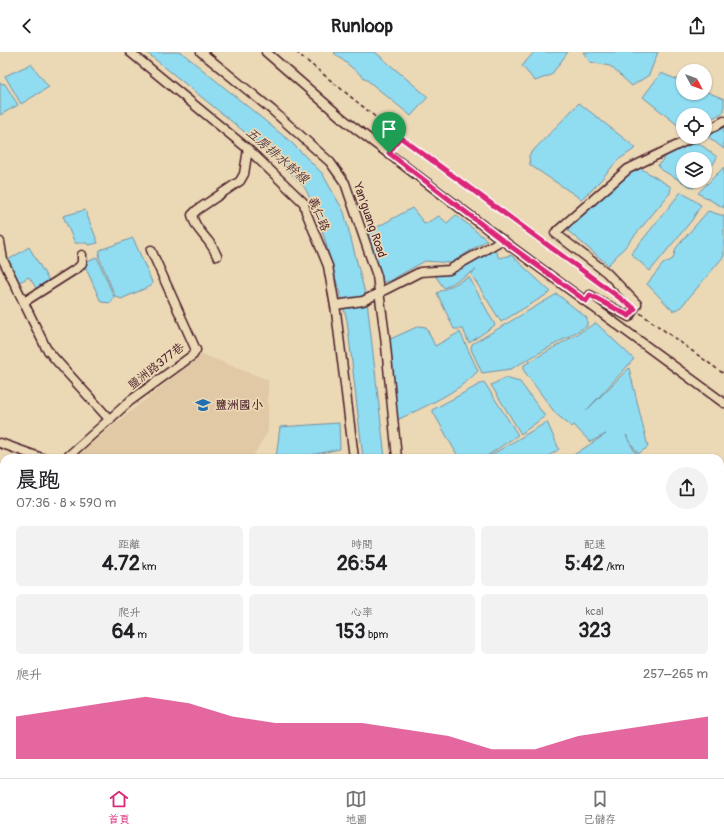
<!DOCTYPE html>
<html lang="zh-TW">
<meta charset="utf-8">
<style>
:root{--surface:#fff;--page:#f2f2f2;--text:#202124;--muted:#757577;--line:#e0e0e0;--accent:#db2777}
body{margin:0;font-family:Pangolin,"LXGW WenKai TC",sans-serif;background:var(--page);color:var(--text);height:100vh;display:flex;flex-direction:column;font-size:15px;white-space:nowrap}
*{box-sizing:border-box;margin:0}
p{font-size:13px;color:var(--muted)}
.icon{flex:none;width:22px;height:22px;fill:none;stroke:currentColor;stroke-width:2;stroke-linecap:round;stroke-linejoin:round}
.map{position:relative;flex:1;overflow:hidden}
.panel{position:absolute;left:0px;top:402px;width:724px;height:324px;display:flex;flex-direction:column;background:var(--surface);border-radius:12px 12px 0 0;box-shadow:0 1px 3px #0004}
.panel>*{flex:none}
.needle{width:26px;rotate:131deg}
.buttons{position:absolute;left:676px;top:12px;display:grid;gap:8px}
.buttons a{display:grid;place-items:center;width:36px;height:36px;border-radius:50%;background:var(--surface);box-shadow:0 1px 3px #0004;font-size:20px}
.pin{position:absolute;display:grid;place-items:center;width:34px;height:34px;color:#fff;margin:-41px -17px;border-radius:50% 50% 50% 0;rotate:-45deg;box-shadow:0 0 4px #0007}
.pin .icon{rotate:45deg}
.round{display:grid;place-items:center;flex:none;width:42px;height:42px;border-radius:21px;background:var(--page)}
.headline{display:flex;align-items:center;justify-content:space-between;height:68px;padding:0 16px}
h1{font-size:22px;font-weight:700;line-height:30px}
.stats{display:grid;grid-template-columns:repeat(3,1fr);gap:6px;height:68px;padding:4px 16px}
.stats div{display:grid;align-content:center;border-radius:6px;background:var(--page);text-align:center}
.stats b{font-size:20px;font-weight:700}
.stats small{font-size:11px;font-weight:400}
.stats p{font-size:11px}
.chart{height:112px;padding:8px 16px}
.chart p{display:flex;justify-content:space-between}
.chart svg{width:100%;height:72px;margin-top:4px;fill:var(--accent);opacity:.7}
header{display:flex;justify-content:space-between;align-items:center;height:52px;padding:0 16px;background:var(--surface);font-size:18px;font-weight:700}
.tab-bar{display:flex;justify-content:space-around;align-items:center;height:56px;border-top:1px solid var(--line);background:var(--surface);font-size:11px;color:var(--muted)}
.tab-bar a{display:grid;justify-items:center;gap:2px}
.tab-bar .on{color:var(--accent)}
.map>svg:first-child{display:block}
</style>
<header><svg class="icon" aria-label="back" viewBox="0 0 24 24"><path d="M15 5l-7 7 7 7"/></svg>Runloop<svg class="icon" aria-label="share" viewBox="0 0 24 24"><path d="M12 15V3M7 8l5-5 5 5M5 13v7h14v-7"/></svg></header>
<div class="map">
<svg width="724" height="726" viewBox="0 0 724 726">
<rect width="100%" height="100%" fill="#ebd8b5"/>
<filter id="ink" filterUnits="userSpaceOnUse"><feTurbulence type="fractalNoise" baseFrequency=".025" numOctaves="2"/><feDisplacementMap in="SourceGraphic" scale="8" xChannelSelector="R" yChannelSelector="G"/><feConvolveMatrix kernelMatrix="1 2 1 2 8 2 1 2 1" color-interpolation-filters="sRGB"/></filter>
<g filter="url(#ink)">
<path fill="#e1c9a6" d="M202,302L268,328V379L252,406H73Z"/>
<path fill="#94dcac" stroke="#6f7e6c" d="M151,722H216L212,726H155Z"/>
<g fill="#90dcf0" stroke="#7490a1">
<path d="M146,0H181L291,90L322,121L344,160L367,249L385,406H363L347,268L318,163L305,136L273,103Z"/>
<path d="M335,0H375L428,45L411,64L334,1Z"/>
<path d="M534,0H568L551,23L535,29L522,14Z"/>
<path d="M583,0H658L649,23L632,34L610,14L590,10Z"/>
<path d="M31,12L49,35L21,52L5,24Z"/>
<path d="M661,21L683,30V41H705V39L724,47V60L713,66L705,68V63H683V74L680,75L643,45Z"/>
<path d="M0,31L5,32L18,53L0,63Z"/>
<path d="M579,51L636,96L618,108L592,138L581,147L530,113L529,103Z"/>
<path d="M724,71V97L707,84L714,75Z"/>
<path d="M690,89L700,92L717,105L714,111L705,122V107H683V129H699L693,136L660,117L658,113L674,96H683Z"/>
<path d="M634,112L671,135L670,141L626,194L608,213L568,179L569,171L595,153Z"/>
<path d="M724,115V156L698,141Z"/>
<path d="M681,140L701,153L692,168L650,219L631,202Z"/>
<path d="M412,156L425,172L439,164L447,171L456,163L487,188L451,211L425,209L389,229L381,231L368,180Z"/>
<path d="M85,158L98,191L89,193L86,191H75L63,164Z"/>
<path d="M708,159L724,164V204L681,255L673,259L647,232L663,212L673,207L676,196Z"/>
<path d="M133,186L152,230L151,234L121,247L115,244L99,205L100,198Z"/>
<path d="M29,195L49,229L38,239L29,225L16,232L5,210Z"/>
<path d="M495,198L499,206L511,203L551,240L501,270L471,222L476,218L444,236L436,225L440,221L451,222Z"/>
<path d="M97,205L114,245L111,251L101,250L84,212Z"/>
<path d="M469,225L495,273L469,291L463,277H454L437,241Z"/>
<path d="M557,242L587,266V274L511,317L482,321L471,297L472,292Z"/>
<path d="M596,271L634,307L586,359L629,316L648,395L638,402L626,383L638,406H569L606,382L590,390L574,373L572,375L556,362L524,319V313Z"/>
<path d="M419,274L426,275L435,294L460,280L478,319C459,340 422,356 397,368L386,289Z"/>
<path d="M505,326L520,330L545,364L521,382L491,333Z"/>
<path d="M484,330L518,383L484,406H459L432,358Z"/>
<path d="M547,370L559,397L546,406H486Z"/>
<path d="M339,371L340,397L297,406H276L280,375Z"/>
<path d="M720,569L724,573V629L721,632L720,630Z"/>
<path d="M285,722H335L331,726H280Z"/>
</g>
<g fill="none" stroke-linecap="round" stroke-linejoin="round">
<g stroke="#4a1f2b" stroke-width="11">
<g id="minor">
<path d="M130,0L248,97L304,151L306,160L328,214L336,260L354,406"/>
<path d="M201,0L272,58L321,102L330,110L345,131L377,224L385,284L397,406"/>
<path d="M266,0L343,67L502,188L724,351"/>
<path d="M705,80L724,69"/>
<path d="M0,190L3,208L46,296L55,307L110,368"/>
<path d="M217,204C215,199 212,194 209,190C202,181 195,175 192,163L197,158L240,129L244,122L248,97"/>
<path d="M586,249L590,243L629,265L637,252L606,220L555,181L628,117L694,85"/>
<path d="M24,250L79,215L82,211V203"/>
<path d="M335,253L363,249L420,220L449,218L502,188"/>
<path d="M0,391L42,406"/>
<path d="M66,406L130,349L193,303L196,298L151,198"/>
<path d="M0,513L4,514"/>
<path d="M0,595L4,601"/>
<path d="M720,644L724,645"/>
<path d="M91,722L94,726"/>
<path d="M395,722L396,726"/>
<path d="M436,722V726"/>
</g>
</g>
<g stroke="#4a1f2b" stroke-width="1.5" stroke-dasharray="4 3" stroke-linecap="butt">
<path d="M296,0L400,85L622,248"/>
<path d="M392,96L400,85"/>
<path d="M640,261L724,322"/>
</g>
<use href="#minor" stroke="#ebd8b5" stroke-width="8"/>
</g>
</g>
<g fill="none" stroke-linecap="round" stroke-linejoin="round" filter="url(#ink)">
<g stroke="#fff" stroke-width="8">
<path id="route" d="M400,85L635,257L629,264L590,243L586,249L502,188L389,101Z"/>
</g>
<use href="#route" stroke="#db2777" stroke-width="5"/>
</g>
<defs>
<g id="school-bare" transform="scale(1.2)"><path d="M0-5L7-2L0 1L-7-2ZM-4 1L0 2.5L4 1V4Q0 6-4 4Z" fill="#1f6fb2" stroke="#ebd8b5" stroke-width="2.5" paint-order="stroke"/></g>
</defs>
<g fill-rule="evenodd">
<use href="#school-bare" x="203" y="353"/>
</g>
<g text-anchor="middle" stroke-width="3.5" stroke-linejoin="round" paint-order="stroke">
<g font-size="12" fill="#4a1f2b" stroke="#ebd8b5">
<text transform="translate(319 162) rotate(67)" y="4">義仁路</text>
<text transform="translate(370 168) rotate(71)" y="4">Yan'guang Road</text>
<text transform="translate(156 314) rotate(-38)" y="4">鹽洲路377巷</text>
</g>
<g font-size="12" font-weight="bold" fill="#4a1f2b" stroke="#ebd8b5" text-anchor="start">
<text x="215" y="357">鹽洲國小</text>
</g>
<g font-size="13" font-style="italic" fill="#543b49" stroke="#ebd8b5">
<text transform="translate(278 103) rotate(41)" y="5">五房排水幹線</text>
</g>
</g>
</svg>
<div class="buttons">
<a><svg class="needle" viewBox="-14 -14 28 28"><path d="M0-13l5 13h-10z" fill="#e53935"/><path d="M0 13l5-13h-10z" fill="#757577"/></svg></a>
<a><svg class="icon" aria-label="locate" viewBox="0 0 24 24"><circle cx="12" cy="12" r="6"/><path d="M12 2v4M12 18v4M2 12h4M18 12h4"/></svg></a>
<a><svg class="icon" aria-label="layers" viewBox="0 0 24 24"><path d="M12 4l9 5-9 5-9-5zM3 14l9 5 9-5"/></svg></a>
</div>
<div class="pin" style="left:389px;top:101px;background:#1e9e55"><svg class="icon" aria-label="arrive" viewBox="0 0 24 24"><path d="M6 21V4h12l-3 4 3 4H6"/></svg></div>
<section class="panel">
<div class="headline"><div><h1>晨跑</h1><p>07:36 · 8 × 590 m</p></div><a class="round"><svg class="icon" aria-label="share" viewBox="0 0 24 24"><path d="M12 15V3M7 8l5-5 5 5M5 13v7h14v-7"/></svg></a></div>
<div class="stats">
<div><p>距離</p><b>4.72<small> km</small></b></div>
<div><p>時間</p><b>26:54</b></div>
<div><p>配速</p><b>5:42<small> /km</small></b></div>
</div>
<div class="stats">
<div><p>爬升</p><b>64<small> m</small></b></div>
<div><p>心率</p><b>153<small> bpm</small></b></div>
<div><p>kcal</p><b>323</b></div>
</div>
<div class="chart"><p><span>爬升</span>257–265 m</p>
<svg viewBox="0 0 160 44" preserveAspectRatio="none"><path d="M0 44V18L10 14L20 10L30 6L40 10L50 18L60 22L70 22L80 22L90 26L100 30L110 38L120 38L130 30L140 26L150 22L160 18V44z"/></svg>
</div>
</section>
</div>
<nav class="tab-bar">
<a class="on"><svg class="icon" aria-label="home" viewBox="0 0 24 24"><path d="M3 11l9-7 9 7M6 9v11h12V9"/></svg>首頁</a>
<a><svg class="icon" aria-label="map" viewBox="0 0 24 24"><path d="M3 6l6-2 6 2 6-2v14l-6 2-6-2-6 2zM9 4v14M15 6v14"/></svg>地圖</a>
<a><svg class="icon" aria-label="saved" viewBox="0 0 24 24"><path d="M7 4h10v16l-5-4-5 4z"/></svg>已儲存</a>
</nav>
